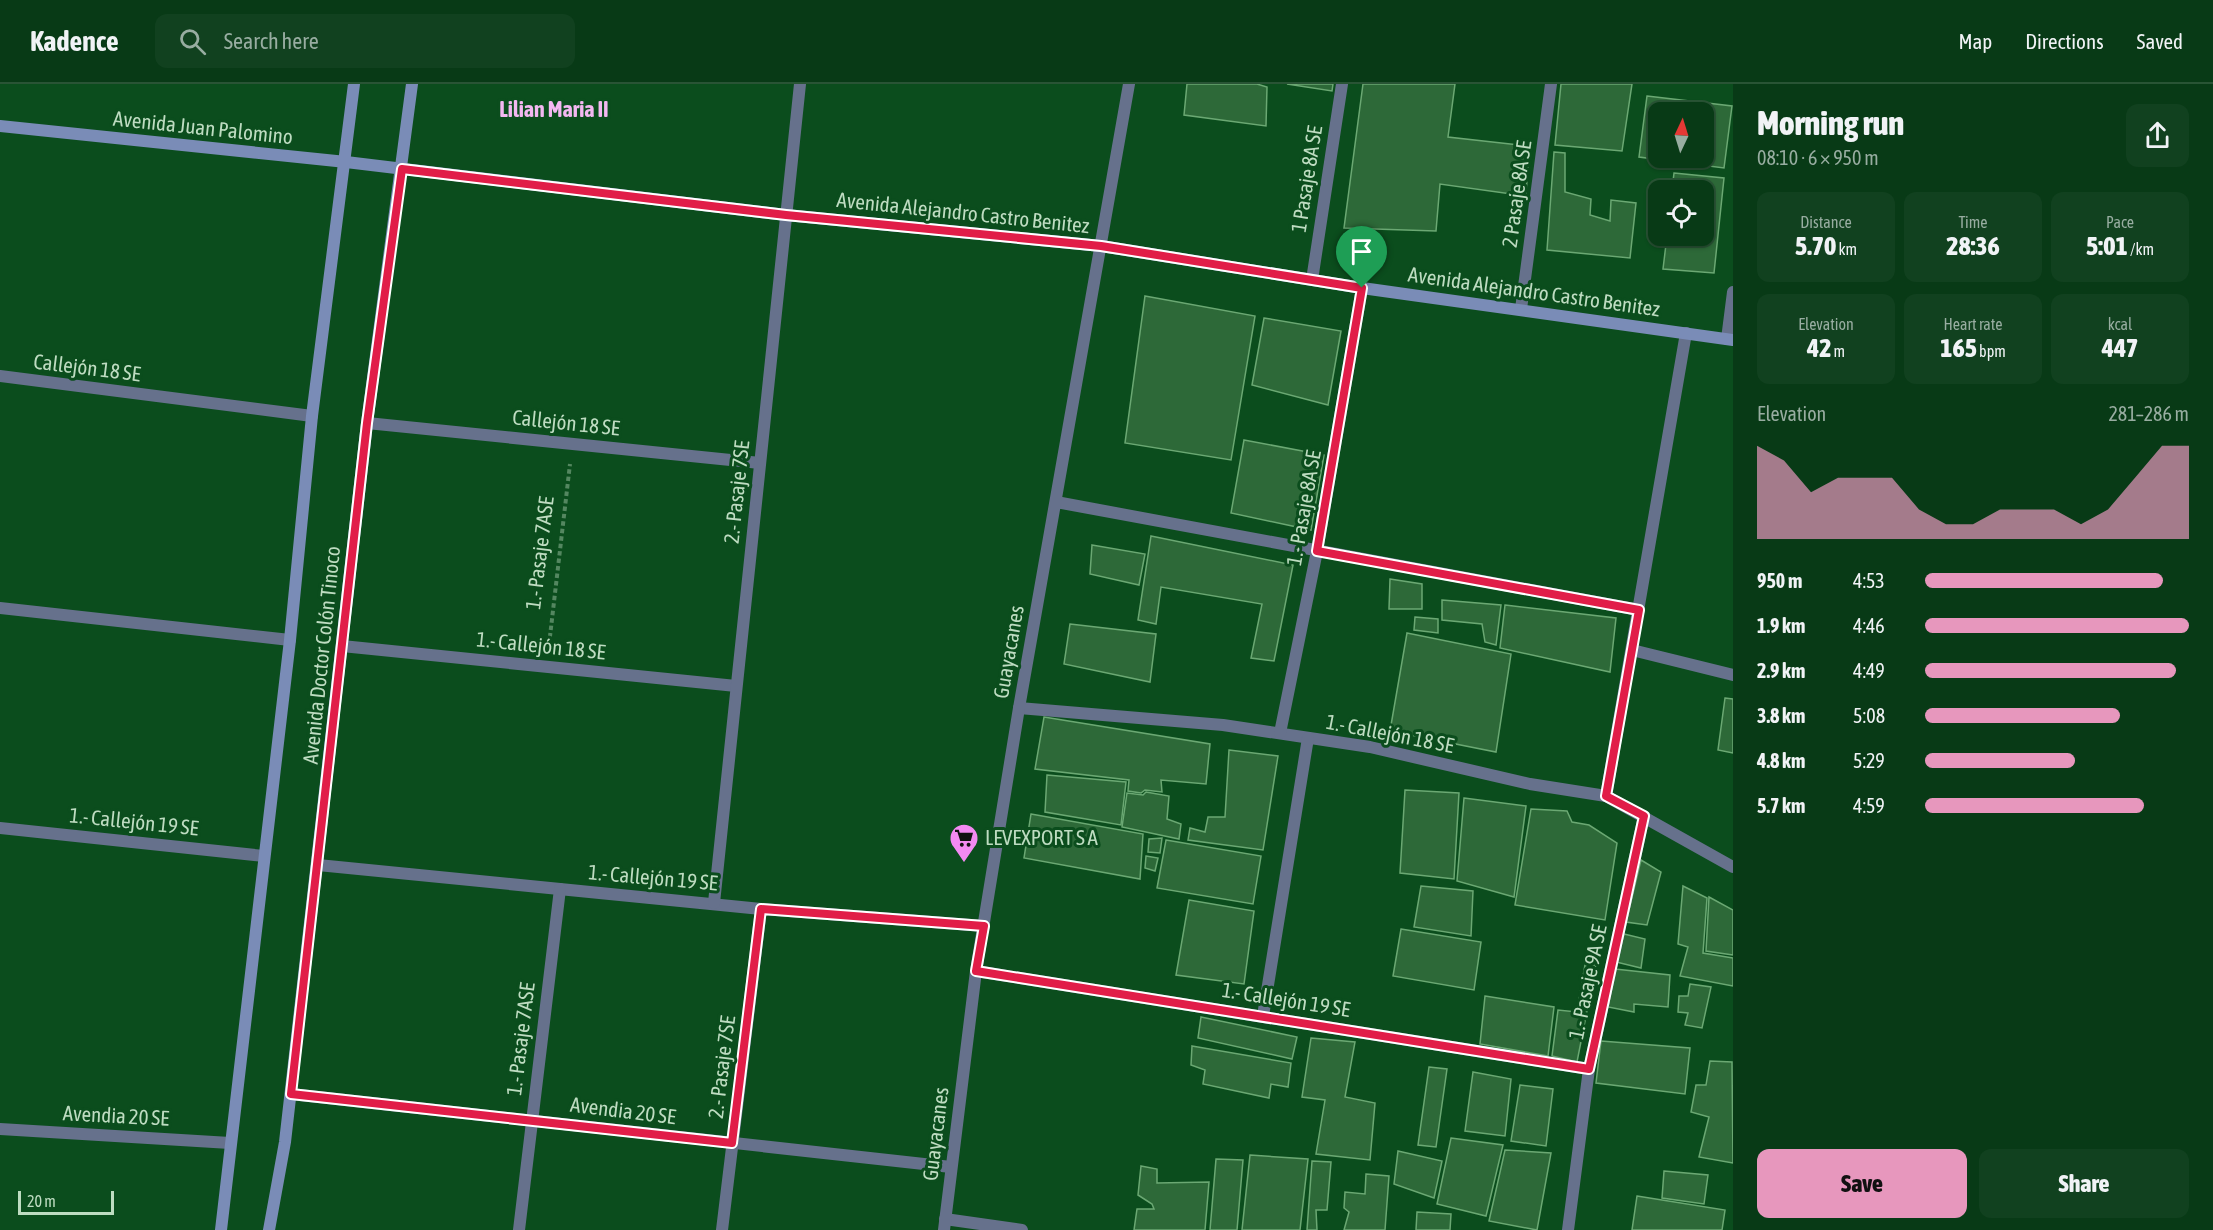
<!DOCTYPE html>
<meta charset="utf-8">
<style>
:root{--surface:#083a16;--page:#11411f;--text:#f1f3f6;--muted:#98ada1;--line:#295435;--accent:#e797bd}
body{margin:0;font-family:"Asap Condensed",sans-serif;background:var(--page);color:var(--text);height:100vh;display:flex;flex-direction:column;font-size:22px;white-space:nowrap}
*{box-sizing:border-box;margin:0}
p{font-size:20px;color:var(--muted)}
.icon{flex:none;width:33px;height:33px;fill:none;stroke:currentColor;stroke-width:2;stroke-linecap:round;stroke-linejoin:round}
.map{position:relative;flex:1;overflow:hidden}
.drawer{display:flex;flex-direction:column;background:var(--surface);width:480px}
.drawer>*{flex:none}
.needle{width:39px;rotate:4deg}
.controls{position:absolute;left:1648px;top:18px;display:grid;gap:12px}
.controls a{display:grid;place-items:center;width:66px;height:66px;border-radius:12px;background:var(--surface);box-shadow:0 2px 4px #0004,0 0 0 2px var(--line);font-size:30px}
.scale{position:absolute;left:18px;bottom:15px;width:96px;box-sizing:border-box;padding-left:6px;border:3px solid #bedcc1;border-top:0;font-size:16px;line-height:21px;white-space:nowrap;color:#bedcc1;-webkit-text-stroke:4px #0b4d1d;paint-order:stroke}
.pin{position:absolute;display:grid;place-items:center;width:51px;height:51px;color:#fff;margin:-62px -26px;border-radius:50% 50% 50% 0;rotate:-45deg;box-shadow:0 0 6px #0007}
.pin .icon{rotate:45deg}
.round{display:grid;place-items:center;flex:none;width:63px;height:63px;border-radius:12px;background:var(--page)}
.headline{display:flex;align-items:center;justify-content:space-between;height:102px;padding:0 24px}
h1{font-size:33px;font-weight:800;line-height:45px}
.metrics{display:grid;grid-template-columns:repeat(3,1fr);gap:9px;height:102px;padding:6px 24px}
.metrics div{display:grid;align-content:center;border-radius:12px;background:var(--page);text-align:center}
.metrics b{font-size:26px;font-weight:800}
.metrics small{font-size:16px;font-weight:400}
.metrics p{font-size:16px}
.chart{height:168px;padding:12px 24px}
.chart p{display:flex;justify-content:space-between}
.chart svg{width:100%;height:108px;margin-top:6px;fill:var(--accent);opacity:.7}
.action{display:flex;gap:12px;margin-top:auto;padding:12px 24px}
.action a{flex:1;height:69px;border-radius:12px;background:var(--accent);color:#111;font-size:24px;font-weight:800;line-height:69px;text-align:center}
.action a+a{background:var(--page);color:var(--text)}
ul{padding:0 24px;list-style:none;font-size:20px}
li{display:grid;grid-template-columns:96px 72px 1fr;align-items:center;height:45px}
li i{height:15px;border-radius:8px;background:var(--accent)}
header{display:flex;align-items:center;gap:36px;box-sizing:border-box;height:84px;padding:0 30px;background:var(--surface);border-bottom:2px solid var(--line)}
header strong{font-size:28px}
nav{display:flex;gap:33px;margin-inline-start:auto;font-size:21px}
.search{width:420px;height:54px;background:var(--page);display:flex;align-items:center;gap:15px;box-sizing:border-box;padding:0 21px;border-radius:12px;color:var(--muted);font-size:22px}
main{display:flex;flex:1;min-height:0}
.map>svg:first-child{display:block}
</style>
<header>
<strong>Kadence</strong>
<div class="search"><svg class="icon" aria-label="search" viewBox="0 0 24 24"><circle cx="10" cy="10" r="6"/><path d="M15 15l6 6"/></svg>Search here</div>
<nav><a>Map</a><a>Directions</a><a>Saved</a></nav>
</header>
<main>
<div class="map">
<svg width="1733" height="1146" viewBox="0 0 1733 1146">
<rect width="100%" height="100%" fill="#0b4d1d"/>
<g fill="#2d6938" stroke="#6ba873" stroke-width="1.5" fill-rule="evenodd">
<path d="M1187,0H1257L1267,3L1266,42L1184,31Z"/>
<path d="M1287,0H1333L1332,7Z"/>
<path d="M1363,0H1455L1448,53L1529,62L1526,112L1440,100L1436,147L1344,144Z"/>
<path d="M1561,0H1632L1622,67L1555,61Z"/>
<path d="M1647,12L1732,22L1724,84L1639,73ZM1659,28H1704V74H1659Z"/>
<path d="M1554,68L1565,69V108L1591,115L1590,131L1610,137L1611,116L1636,119L1630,174L1547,166Z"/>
<path d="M1674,89L1724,94L1714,189L1663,185L1667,152H1704V106H1672Z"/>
<path d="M1145,212L1255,232L1231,376L1125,359Z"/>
<path d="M1264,234L1341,247L1328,321L1252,301Z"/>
<path d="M1244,356L1324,371L1311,446L1231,429Z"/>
<path d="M1151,452L1293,481L1274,577L1251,574L1262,520L1161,503L1156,540L1138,536Z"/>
<path d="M1092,461L1145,470L1139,501L1090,490Z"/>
<path d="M1390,495L1422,500V525H1389Z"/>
<path d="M1442,516L1501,521L1496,561L1485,558L1482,540L1442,536Z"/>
<path d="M1505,521L1616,534L1610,588L1500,564Z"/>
<path d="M1415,533L1438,535V549L1414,546Z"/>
<path d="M1070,540L1156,550L1150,598L1064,580Z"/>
<path d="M1407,549L1511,570L1496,668L1390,647Z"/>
<path d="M1725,614L1733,615V669L1718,666Z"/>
<path d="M1044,633L1210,660L1206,700L1161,696L1162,708L1145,706L1141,709L1128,707L1129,696L1035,685Z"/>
<path d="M1229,666L1278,672L1263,766L1188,756L1190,744L1205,748L1208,733H1225Z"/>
<path d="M1047,691L1126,698L1121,741L1045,728Z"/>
<path d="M1405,706L1459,709L1454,795L1400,789Z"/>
<path d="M1146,708L1169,712L1167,735L1181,740L1179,755L1122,743L1127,709L1143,711Z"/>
<path d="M1464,714L1526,722L1514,813L1457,797Z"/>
<path d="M1531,725L1567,727L1572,738L1589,741L1617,759L1605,836L1515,821Z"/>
<path d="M1031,730L1143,750L1140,795L1024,774Z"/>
<path d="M1162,754L1160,769L1148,768L1149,755Z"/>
<path d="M1166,756L1261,772L1253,820L1157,804Z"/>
<path d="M1146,772L1158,774L1155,787L1145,784Z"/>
<path d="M1641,776L1661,788L1647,841L1626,838Z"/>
<path d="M1421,802L1473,807L1471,852L1414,843Z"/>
<path d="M1683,802L1707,814L1703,869L1733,874V902L1680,892L1688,863L1678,860Z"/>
<path d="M1709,813L1733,826V871L1706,867Z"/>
<path d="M1189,816L1254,827L1244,900L1176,891Z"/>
<path d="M1401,845L1481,858L1474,906L1393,892Z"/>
<path d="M1624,850L1645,855L1641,884L1616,878Z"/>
<path d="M1585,881H1596L1577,978L1552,972L1558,926L1577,928Z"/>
<path d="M1615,885L1670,891L1668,923L1634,920V928L1608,923Z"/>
<path d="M1690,900L1711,903L1702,944L1685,941L1688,929L1678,928L1679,912H1688Z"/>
<path d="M1485,912L1554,923L1548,972L1480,960Z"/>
<path d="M1201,933L1297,953L1292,975L1198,954Z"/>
<path d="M1311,954L1355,958L1345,1013L1375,1019L1370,1076L1316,1070L1325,1016L1302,1013Z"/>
<path d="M1601,957L1690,964L1685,1010L1596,999Z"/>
<path d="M1192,962L1291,979L1288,1003L1271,1000L1269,1014L1203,1000L1205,986L1191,981Z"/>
<path d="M1710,977L1732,978L1733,1079L1699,1073L1709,1033L1691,1028L1696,1001H1706Z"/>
<path d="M1429,983L1447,985L1436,1063L1418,1061Z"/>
<path d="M1473,988L1511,995L1505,1052L1465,1047Z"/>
<path d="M1520,1001L1553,1005L1546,1062L1511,1057Z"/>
<path d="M1451,1054L1503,1061L1486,1132L1437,1120Z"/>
<path d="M1505,1066L1551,1069L1537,1146L1489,1137Z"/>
<path d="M1398,1067L1442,1077L1434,1114L1394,1100Z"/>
<path d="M1250,1071L1308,1075L1300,1146H1242Z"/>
<path d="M1216,1075L1243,1076L1237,1146H1210Z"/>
<path d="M1312,1077L1331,1078L1327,1126H1316L1317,1146H1307Z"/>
<path d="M1141,1082L1157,1085V1099L1209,1098L1205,1146H1134L1137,1125H1154L1152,1120L1138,1111Z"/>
<path d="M1664,1087L1708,1091L1704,1120L1662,1114Z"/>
<path d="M1366,1090L1389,1092L1385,1146H1344L1349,1128L1344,1124L1345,1108L1365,1110Z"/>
<path d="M1637,1112L1725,1126L1722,1146H1632Z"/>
<path d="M1417,1128L1451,1130L1450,1146H1416Z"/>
</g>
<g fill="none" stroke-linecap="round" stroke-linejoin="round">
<path stroke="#548760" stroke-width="4" stroke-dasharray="4.5 3" stroke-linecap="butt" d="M549,561L570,380"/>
<g stroke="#66718c" stroke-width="12">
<path d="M1312,196L1342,0"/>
<path d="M1521,225L1551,0"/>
<path d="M1727,255L1733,208"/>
<path d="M0,292L312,332"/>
<path d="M367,339L760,379"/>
<path d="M1056,418L1639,526"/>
<path d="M0,524L290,556"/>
<path d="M342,562L736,602"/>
<path d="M1632,566L1733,591"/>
<path d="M1019,624L1223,641L1370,663L1530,700L1606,712L1733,783"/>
<path d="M1280,649L1317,467L1362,204"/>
<path d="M1606,712L1686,249"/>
<path d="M0,744L264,772"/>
<path d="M318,781L761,825L984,842"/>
<path d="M714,819L800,0"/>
<path d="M976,887L1589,985"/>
<path d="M1263,932L1308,654"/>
<path d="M291,1010L951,1083"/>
<path d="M0,1045L230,1059"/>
<path d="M945,1135L1022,1146"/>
<path d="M519,1146L560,805"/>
<path d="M722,1146L761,825"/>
<path d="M944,1146L976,887L1019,624L1129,0"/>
<path d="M1568,1146L1589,985L1644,732"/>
</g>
<g stroke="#7a8cb7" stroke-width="12">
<path d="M0,42L346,78L786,131L1101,162L1362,204L1733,256"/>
<path d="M221,1146L290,556L312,332L354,0"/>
<path d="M269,1146L285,1058L367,339L412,0"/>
</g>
</g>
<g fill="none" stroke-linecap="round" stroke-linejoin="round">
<g stroke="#fff" stroke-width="12">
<path id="route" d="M402,85L786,131L1101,162L1362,204L1317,467L1639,526L1606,712L1644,732L1589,985L976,887L984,842L761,825L732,1059L291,1010L367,339Z"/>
</g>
<use href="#route" stroke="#e11d48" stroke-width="8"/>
</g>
<defs>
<g id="supermarket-pin" transform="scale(1.5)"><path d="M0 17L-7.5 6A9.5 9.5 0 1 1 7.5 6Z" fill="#f38af2" stroke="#0b4d1d"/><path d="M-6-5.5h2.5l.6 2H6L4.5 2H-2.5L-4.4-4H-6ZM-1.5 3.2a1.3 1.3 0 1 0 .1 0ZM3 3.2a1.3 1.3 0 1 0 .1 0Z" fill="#111"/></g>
</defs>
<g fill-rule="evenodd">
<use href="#supermarket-pin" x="964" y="754"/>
</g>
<g text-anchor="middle" stroke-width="6" stroke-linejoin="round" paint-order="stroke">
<g font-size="21" fill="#bedcc1" stroke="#0b4d1d">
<text transform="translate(203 44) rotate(6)" y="7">Avenida Juan Palomino</text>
<text transform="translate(1307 95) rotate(-81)" y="7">1 Pasaje 8A SE</text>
<text transform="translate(1517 110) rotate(-82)" y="7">2 Pasaje 8A SE</text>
<text transform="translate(963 129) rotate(6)" y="7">Avenida Alejandro Castro Benitez</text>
<text transform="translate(1534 208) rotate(8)" y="7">Avenida Alejandro Castro Benitez</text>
<text transform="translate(87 284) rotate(7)" y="7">Callejón 18 SE</text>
<text transform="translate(566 339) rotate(6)" y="7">Callejón 18 SE</text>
<text transform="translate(737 408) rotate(-84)" y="7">2.- Pasaje 7SE</text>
<text transform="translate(1304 424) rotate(-80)" y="7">1.- Pasaje 8A SE</text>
<text transform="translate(540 469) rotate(-83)" y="7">1.- Pasaje 7ASE</text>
<text transform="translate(541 562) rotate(6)" y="7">1.- Callejón 18 SE</text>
<text transform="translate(1009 568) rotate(-80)" y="7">Guayacanes</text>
<text transform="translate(322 571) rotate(-84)" y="7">Avenida Doctor Colón Tinoco</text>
<text transform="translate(1390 650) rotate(11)" y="7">1.- Callejón 18 SE</text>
<text transform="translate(134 738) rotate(6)" y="7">1.- Callejón 19 SE</text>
<text transform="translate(653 794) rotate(5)" y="7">1.- Callejón 19 SE</text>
<text transform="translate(1588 898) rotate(-78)" y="7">1.- Pasaje 9A SE</text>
<text transform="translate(1286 916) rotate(9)" y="7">1.- Callejón 19 SE</text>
<text transform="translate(521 955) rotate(-83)" y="7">1.- Pasaje 7ASE</text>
<text transform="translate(722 983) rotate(-83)" y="7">2.- Pasaje 7SE</text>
<text transform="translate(623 1027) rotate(7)" y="7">Avendia 20 SE</text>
<text transform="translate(116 1032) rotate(3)" y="7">Avendia 20 SE</text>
<text transform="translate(936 1050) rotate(-83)" y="7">Guayacanes</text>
</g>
<g font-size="21" fill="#bedcc1" stroke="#0b4d1d" text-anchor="start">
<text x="985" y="761">LEVEXPORT S A</text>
</g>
<g font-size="22" font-weight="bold" fill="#f3b8f1" stroke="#0b4d1d">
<text x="554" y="33">Lilian Maria II</text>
</g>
</g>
</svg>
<div class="controls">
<a><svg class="needle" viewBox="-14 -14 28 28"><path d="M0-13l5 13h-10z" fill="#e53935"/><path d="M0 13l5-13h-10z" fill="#98ada1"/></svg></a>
<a><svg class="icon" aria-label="locate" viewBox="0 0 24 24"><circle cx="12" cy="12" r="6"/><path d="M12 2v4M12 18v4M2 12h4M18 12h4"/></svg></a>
</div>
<div class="scale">20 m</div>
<div class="pin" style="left:1362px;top:204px;background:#1e9e55"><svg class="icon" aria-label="arrive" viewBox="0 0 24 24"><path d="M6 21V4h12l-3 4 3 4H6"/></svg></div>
</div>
<section class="drawer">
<div class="headline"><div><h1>Morning run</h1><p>08:10 · 6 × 950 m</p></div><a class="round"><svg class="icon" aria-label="share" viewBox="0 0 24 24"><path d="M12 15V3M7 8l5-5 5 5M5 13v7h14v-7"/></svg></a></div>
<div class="metrics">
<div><p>Distance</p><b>5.70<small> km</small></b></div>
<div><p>Time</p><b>28:36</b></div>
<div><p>Pace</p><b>5:01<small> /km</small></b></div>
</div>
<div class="metrics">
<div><p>Elevation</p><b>42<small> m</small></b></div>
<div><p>Heart rate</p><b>165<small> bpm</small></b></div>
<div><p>kcal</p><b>447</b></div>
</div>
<div class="chart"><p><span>Elevation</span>281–286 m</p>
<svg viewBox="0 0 160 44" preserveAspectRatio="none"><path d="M0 44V6L10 12L20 25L30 19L40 19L50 19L60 32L70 38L80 38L90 32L100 32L110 32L120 38L130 32L140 19L150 6L160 6V44z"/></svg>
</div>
<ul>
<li><b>950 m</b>4:53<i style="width:90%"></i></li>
<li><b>1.9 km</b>4:46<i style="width:100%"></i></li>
<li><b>2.9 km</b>4:49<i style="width:95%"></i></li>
<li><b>3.8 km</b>5:08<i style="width:74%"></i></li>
<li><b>4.8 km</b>5:29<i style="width:57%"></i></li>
<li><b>5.7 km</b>4:59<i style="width:83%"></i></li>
</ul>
<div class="action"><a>Save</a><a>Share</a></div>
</section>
</main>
